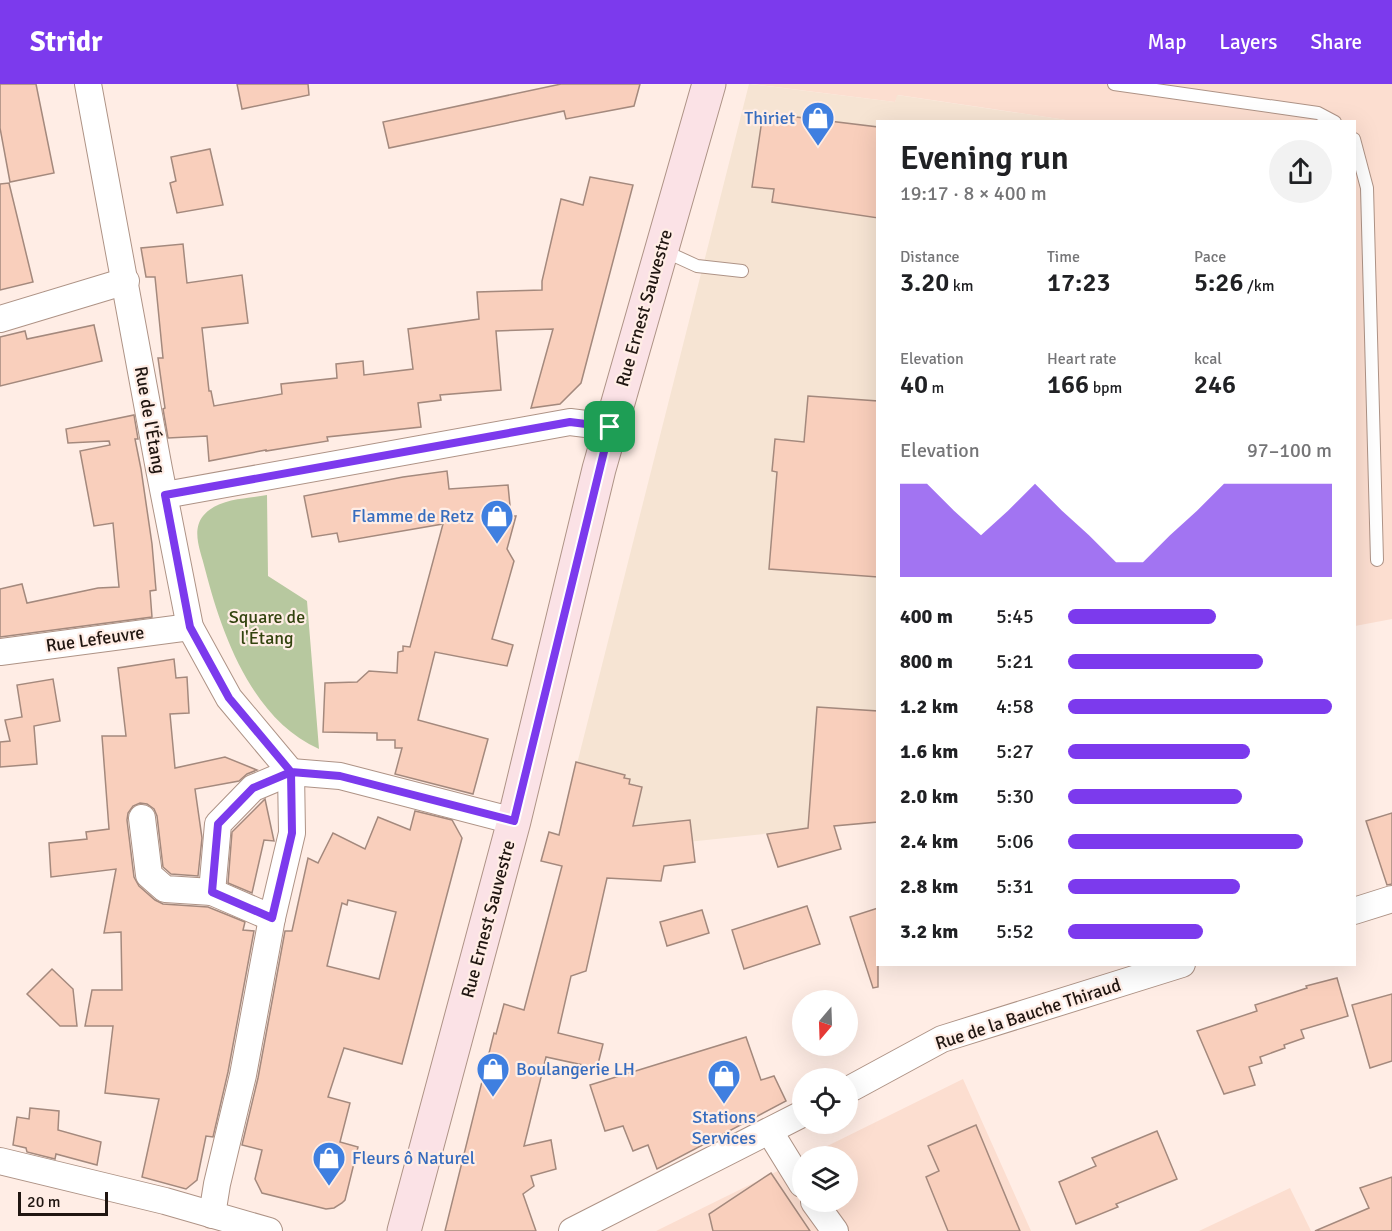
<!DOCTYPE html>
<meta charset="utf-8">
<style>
:root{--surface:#fff;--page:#f2f2f2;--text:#202124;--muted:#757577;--accent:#7c3aed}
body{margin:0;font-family:Signika,sans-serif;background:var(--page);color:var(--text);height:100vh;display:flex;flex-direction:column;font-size:22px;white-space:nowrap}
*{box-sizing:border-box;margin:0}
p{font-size:20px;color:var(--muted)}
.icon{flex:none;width:33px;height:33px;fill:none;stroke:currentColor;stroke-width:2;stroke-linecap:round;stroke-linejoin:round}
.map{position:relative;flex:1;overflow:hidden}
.side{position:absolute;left:876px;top:36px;width:480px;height:846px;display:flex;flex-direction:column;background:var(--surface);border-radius:0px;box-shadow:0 6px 24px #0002}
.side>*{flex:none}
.needle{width:39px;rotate:199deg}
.buttons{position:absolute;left:792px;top:906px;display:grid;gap:12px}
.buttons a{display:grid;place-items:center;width:66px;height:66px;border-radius:50%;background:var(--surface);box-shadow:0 6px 24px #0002;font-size:30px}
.scale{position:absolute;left:18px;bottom:15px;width:90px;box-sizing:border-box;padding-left:6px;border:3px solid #201611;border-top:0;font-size:16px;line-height:21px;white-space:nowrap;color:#201611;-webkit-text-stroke:4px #ffede5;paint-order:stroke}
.pin{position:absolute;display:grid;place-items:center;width:51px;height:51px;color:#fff;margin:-26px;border-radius:12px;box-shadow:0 3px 9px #0006}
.round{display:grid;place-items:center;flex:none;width:63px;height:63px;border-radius:32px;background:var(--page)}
.head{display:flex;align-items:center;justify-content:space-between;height:102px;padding:0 24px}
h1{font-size:33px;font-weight:600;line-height:45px}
.metrics{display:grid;grid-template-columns:repeat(3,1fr);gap:9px;height:102px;padding:6px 24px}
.metrics div{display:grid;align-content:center}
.metrics b{font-size:26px;font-weight:600}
.metrics small{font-size:16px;font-weight:400}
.metrics p{font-size:16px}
.chart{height:168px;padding:12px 24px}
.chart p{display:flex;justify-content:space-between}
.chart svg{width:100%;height:108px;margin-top:6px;fill:var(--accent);opacity:.7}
ul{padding:0 24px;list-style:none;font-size:20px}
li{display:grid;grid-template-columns:96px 72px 1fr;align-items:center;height:45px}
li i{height:15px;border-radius:8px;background:var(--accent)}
header{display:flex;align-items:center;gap:36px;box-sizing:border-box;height:84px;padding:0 30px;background:var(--accent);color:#fff}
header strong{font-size:28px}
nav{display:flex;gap:33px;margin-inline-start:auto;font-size:21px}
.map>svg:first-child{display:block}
</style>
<header>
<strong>Stridr</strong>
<nav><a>Map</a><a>Layers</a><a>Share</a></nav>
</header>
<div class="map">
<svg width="1392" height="1147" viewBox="0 0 1392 1147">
<rect width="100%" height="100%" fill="#ffede5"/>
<g fill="#fcded0">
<path d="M753,0H1392V535L1355,542L1354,38L1073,37L898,11L895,18Z"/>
<path d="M963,995L1031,1147H656L802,1075V1118H848V1072H807Z"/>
<path d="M1290,1104L1311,1147H1199Z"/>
</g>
<path fill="#f6e4d3" d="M749,0L895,18L897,11L1073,37L878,38L877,738L611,766L559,751Z"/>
<path fill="#b7c89f" d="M267,411L268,492L307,517L319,665C252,635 222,551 205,485C201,468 191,447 203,432C218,414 245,415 267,411Z"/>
<g fill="#f9cfbc" stroke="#a4897d" stroke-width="1.5" fill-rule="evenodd">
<path d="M0,0H36L54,89L10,98L0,44Z"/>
<path d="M237,0H308L309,11L242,25Z"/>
<path d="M561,0H640L634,22L566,35L564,27L389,64L383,38Z"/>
<path d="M763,29L878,43V134L772,118L774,105L752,103Z"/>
<path d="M210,65L223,121L177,129L170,99L176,97L171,73Z"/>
<path d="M590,93L633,101L581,299L560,320L531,324L553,245L496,247L501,306L440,311L441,316L418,319L421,343L327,353L328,357L266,367V366L209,377L207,352L168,354L163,325L165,324L158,274H163L155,193H146L141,164L183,160L187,199L242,191L248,239L202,244L209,307H211L214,322L282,310L281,300L337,294L336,280L363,277L364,291L413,285L408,245L479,235L477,208L542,206V197L561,115L583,121Z"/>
<path d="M9,99L33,198L0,206V100Z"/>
<path d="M94,241L102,277L0,302V253L25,247L27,255Z"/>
<path d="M808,312L878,317V493L769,485L777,388L772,387L775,355L804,358Z"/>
<path d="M134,331L138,355H135L141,385L152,460L156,506L150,507L152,533L0,553V505L22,500L27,519L98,504L119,503L113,439L94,442L80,367L110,361L109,357L68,359L66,345Z"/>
<path d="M447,387L449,405L508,401L511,432H516L507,465L514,477L492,555L513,561L507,582L435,568L418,636L488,655L473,710L395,690L402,664H395V656H377V649L323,648L325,599L357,598L369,587L397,589L398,568L403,567V562L410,563L443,440L339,458L337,449L312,453L304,412L403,393Z"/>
<path d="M174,575L176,594L187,593L189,629L170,630L175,684L225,673L257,686L247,690L239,697L195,705L202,754L198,792L171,790L163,783L157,732L154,725L147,720L140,719L133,722L128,729L127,736L134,793L139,802L155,816L163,820L208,823L245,838L243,846L254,847L228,988L213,1053L206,1052L197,1096L186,1105L142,1093L159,1015L105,1009L113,942H85L92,906H122L121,848L104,849L116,785L51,793L49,759L87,755L86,748L109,745L102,652H126L118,584Z"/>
<path d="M53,595L60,637L34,642L37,680L0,683V658L10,657L5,636L22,633L17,601Z"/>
<path d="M817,623L878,627V738L834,742L841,765L778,783L767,750L808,744Z"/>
<path d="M576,678L625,691L624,694L630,695L629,700L642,703L633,742L690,736L695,778L664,782L661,797L607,794L586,887L571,892L558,949L603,960L597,984L546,973L524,1062L551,1056L556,1085L531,1092L534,1102L523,1110L536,1147H445L494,949L496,950L504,920L524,926L562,782L541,777L549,748L559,751Z"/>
<path d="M265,715L274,757L264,756L252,809L228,799L232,748Z"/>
<path d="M415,727L452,736L462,754L402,980L344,964L328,1013L350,1019L340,1058L358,1063L345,1116L342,1119L334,1124L326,1125L262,1109L255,1095L262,1066L242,1061L258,994L285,847H292L308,774L318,779L333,749L365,765L378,733L410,746ZM348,816L396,828L379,895L327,882L342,819L347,821Z"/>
<path d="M1392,729V800L1387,801L1366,737Z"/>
<path d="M807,822L820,860L744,885L732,846Z"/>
<path d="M878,824V903L873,904L850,833Z"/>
<path d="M702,826L709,849L667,862L660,838Z"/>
<path d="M52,885L73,905L77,942H60L27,910Z"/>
<path d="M1337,894L1348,932L1301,946L1304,954L1284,961L1285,964L1260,973L1262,979L1249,983L1255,1001L1224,1010L1197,947L1257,927L1255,921L1307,904L1306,902Z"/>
<path d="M1392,910V977L1370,984L1352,921Z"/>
<path d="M746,953L761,996L774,992L786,1017L657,1085L648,1061L633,1067L623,1042L605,1047L590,1001Z"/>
<path d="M30,1024L59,1027L58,1046L101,1058L97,1081L56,1070L55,1075L27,1068L26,1064L13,1061L17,1033L29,1035Z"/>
<path d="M976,1041L1020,1147H948L926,1093L939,1087L928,1062Z"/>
<path d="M1157,1047L1177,1095L1116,1120L1118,1123L1076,1140L1059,1098L1096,1082L1092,1074Z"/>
<path d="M771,1089L810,1147H713L709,1130Z"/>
<path d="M1392,1093V1147H1315L1369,1124L1360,1104Z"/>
</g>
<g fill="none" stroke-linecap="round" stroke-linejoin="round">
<g stroke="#ae9386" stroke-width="14">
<g id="lane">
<path d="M1114,0L1318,29L1335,38"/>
<path d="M1354,55L1367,104L1377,476"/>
<path d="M662,166L697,182L742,187"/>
</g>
</g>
<g stroke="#ae9386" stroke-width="28">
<g id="street">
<path d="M88,0L159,385L190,543L229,614L291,688L292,749L272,834L243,991L217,1100L212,1131"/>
<path d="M0,235L126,197"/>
<path d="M165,411L570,338L610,343"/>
<path d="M0,568L190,543"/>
<path d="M142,734L149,791L165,805L212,808L218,740L253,704L291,688L340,692L514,737"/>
<path d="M212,808L272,834"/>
<path d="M1354,827L1392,815"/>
<path d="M848,1006L942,955L1182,880"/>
<path d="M770,1048L802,1100"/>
<path d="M0,1077L165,1117L269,1147"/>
<path d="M814,1118L835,1147"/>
<path d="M572,1147L802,1030"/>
</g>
</g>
<g stroke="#ae9386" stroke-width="35">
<path id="secondary" d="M404,1147L514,737L599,385L709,0"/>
</g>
<use href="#lane" stroke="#fff" stroke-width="12"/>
<use href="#street" stroke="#fff" stroke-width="26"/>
<use href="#secondary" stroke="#fbe2e6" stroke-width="33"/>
</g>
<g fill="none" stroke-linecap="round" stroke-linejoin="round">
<g stroke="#fff" stroke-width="12">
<path id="route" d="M610,343L570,338L165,411L190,543L229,614L291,688L253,704L218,740L212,808L272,834L292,749L291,688L340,692L514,737L610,343"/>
</g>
<use href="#route" stroke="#7c3aed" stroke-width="8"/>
</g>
<defs>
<g id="shop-pin" transform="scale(1.725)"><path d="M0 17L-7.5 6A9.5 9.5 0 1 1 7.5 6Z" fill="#3f7fe0" stroke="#ffede5"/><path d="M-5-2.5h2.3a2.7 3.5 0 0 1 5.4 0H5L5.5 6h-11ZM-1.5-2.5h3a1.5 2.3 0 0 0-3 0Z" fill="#fff"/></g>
</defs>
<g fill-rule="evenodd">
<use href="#shop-pin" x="818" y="34"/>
<use href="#shop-pin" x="497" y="432"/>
<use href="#shop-pin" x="493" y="985"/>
<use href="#shop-pin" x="724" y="992"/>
<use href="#shop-pin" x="329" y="1074"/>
</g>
<g text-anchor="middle" stroke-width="4.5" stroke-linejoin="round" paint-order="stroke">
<g font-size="18" fill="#366cbe" stroke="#ffede5" text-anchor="end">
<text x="795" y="40">Thiriet</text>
<text x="474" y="438">Flamme de Retz</text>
<text x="516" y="991" text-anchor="start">Boulangerie LH</text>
<text x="724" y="1039" text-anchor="middle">Stations<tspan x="724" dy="21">Services</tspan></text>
<text x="352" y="1080" text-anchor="start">Fleurs ô Naturel</text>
</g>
<g font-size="18" fill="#201611" stroke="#ffede5">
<text transform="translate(644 224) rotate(-74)" y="6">Rue Ernest Sauvestre</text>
<text transform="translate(150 336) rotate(80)" y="6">Rue de l'Étang</text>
<text transform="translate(95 555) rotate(-8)" y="6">Rue Lefeuvre</text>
<text transform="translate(488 835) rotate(-75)" y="6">Rue Ernest Sauvestre</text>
<text transform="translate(1028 930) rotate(-18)" y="6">Rue de la Bauche Thiraud</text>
</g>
<g font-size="18" fill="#32430e" stroke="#ffede5">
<text x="267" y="539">Square de<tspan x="267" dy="21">l'Étang</tspan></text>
</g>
</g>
</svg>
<div class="buttons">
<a><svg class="needle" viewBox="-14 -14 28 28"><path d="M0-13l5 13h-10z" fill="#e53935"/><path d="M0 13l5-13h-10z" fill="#757577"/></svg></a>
<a><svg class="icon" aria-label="locate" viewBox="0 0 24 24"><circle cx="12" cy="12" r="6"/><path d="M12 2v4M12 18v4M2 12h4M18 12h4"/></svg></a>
<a><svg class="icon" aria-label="layers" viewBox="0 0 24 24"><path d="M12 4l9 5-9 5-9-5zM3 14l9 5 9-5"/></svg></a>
</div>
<div class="scale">20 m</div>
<div class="pin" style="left:610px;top:343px;background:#1e9e55"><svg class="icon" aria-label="arrive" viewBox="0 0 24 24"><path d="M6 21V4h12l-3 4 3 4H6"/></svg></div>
<section class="side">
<div class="head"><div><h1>Evening run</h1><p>19:17 · 8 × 400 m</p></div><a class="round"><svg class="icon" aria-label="share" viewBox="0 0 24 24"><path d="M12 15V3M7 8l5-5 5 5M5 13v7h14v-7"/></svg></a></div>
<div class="metrics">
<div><p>Distance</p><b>3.20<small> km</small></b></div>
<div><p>Time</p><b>17:23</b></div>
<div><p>Pace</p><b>5:26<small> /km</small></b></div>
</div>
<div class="metrics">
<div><p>Elevation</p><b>40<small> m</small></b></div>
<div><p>Heart rate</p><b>166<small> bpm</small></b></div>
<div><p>kcal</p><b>246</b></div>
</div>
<div class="chart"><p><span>Elevation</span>97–100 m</p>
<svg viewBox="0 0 160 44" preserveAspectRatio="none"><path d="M0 44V6L10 6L20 17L30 27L40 17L50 6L60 17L70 27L80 38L90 38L100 27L110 17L120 6L130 6L140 6L150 6L160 6V44z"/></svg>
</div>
<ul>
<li><b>400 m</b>5:45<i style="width:56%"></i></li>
<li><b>800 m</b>5:21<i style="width:74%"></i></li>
<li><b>1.2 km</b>4:58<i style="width:100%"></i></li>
<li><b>1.6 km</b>5:27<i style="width:69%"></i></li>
<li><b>2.0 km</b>5:30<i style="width:66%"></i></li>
<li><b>2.4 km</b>5:06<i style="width:89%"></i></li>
<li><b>2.8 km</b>5:31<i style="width:65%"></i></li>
<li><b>3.2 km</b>5:52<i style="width:51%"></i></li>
</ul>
</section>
</div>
